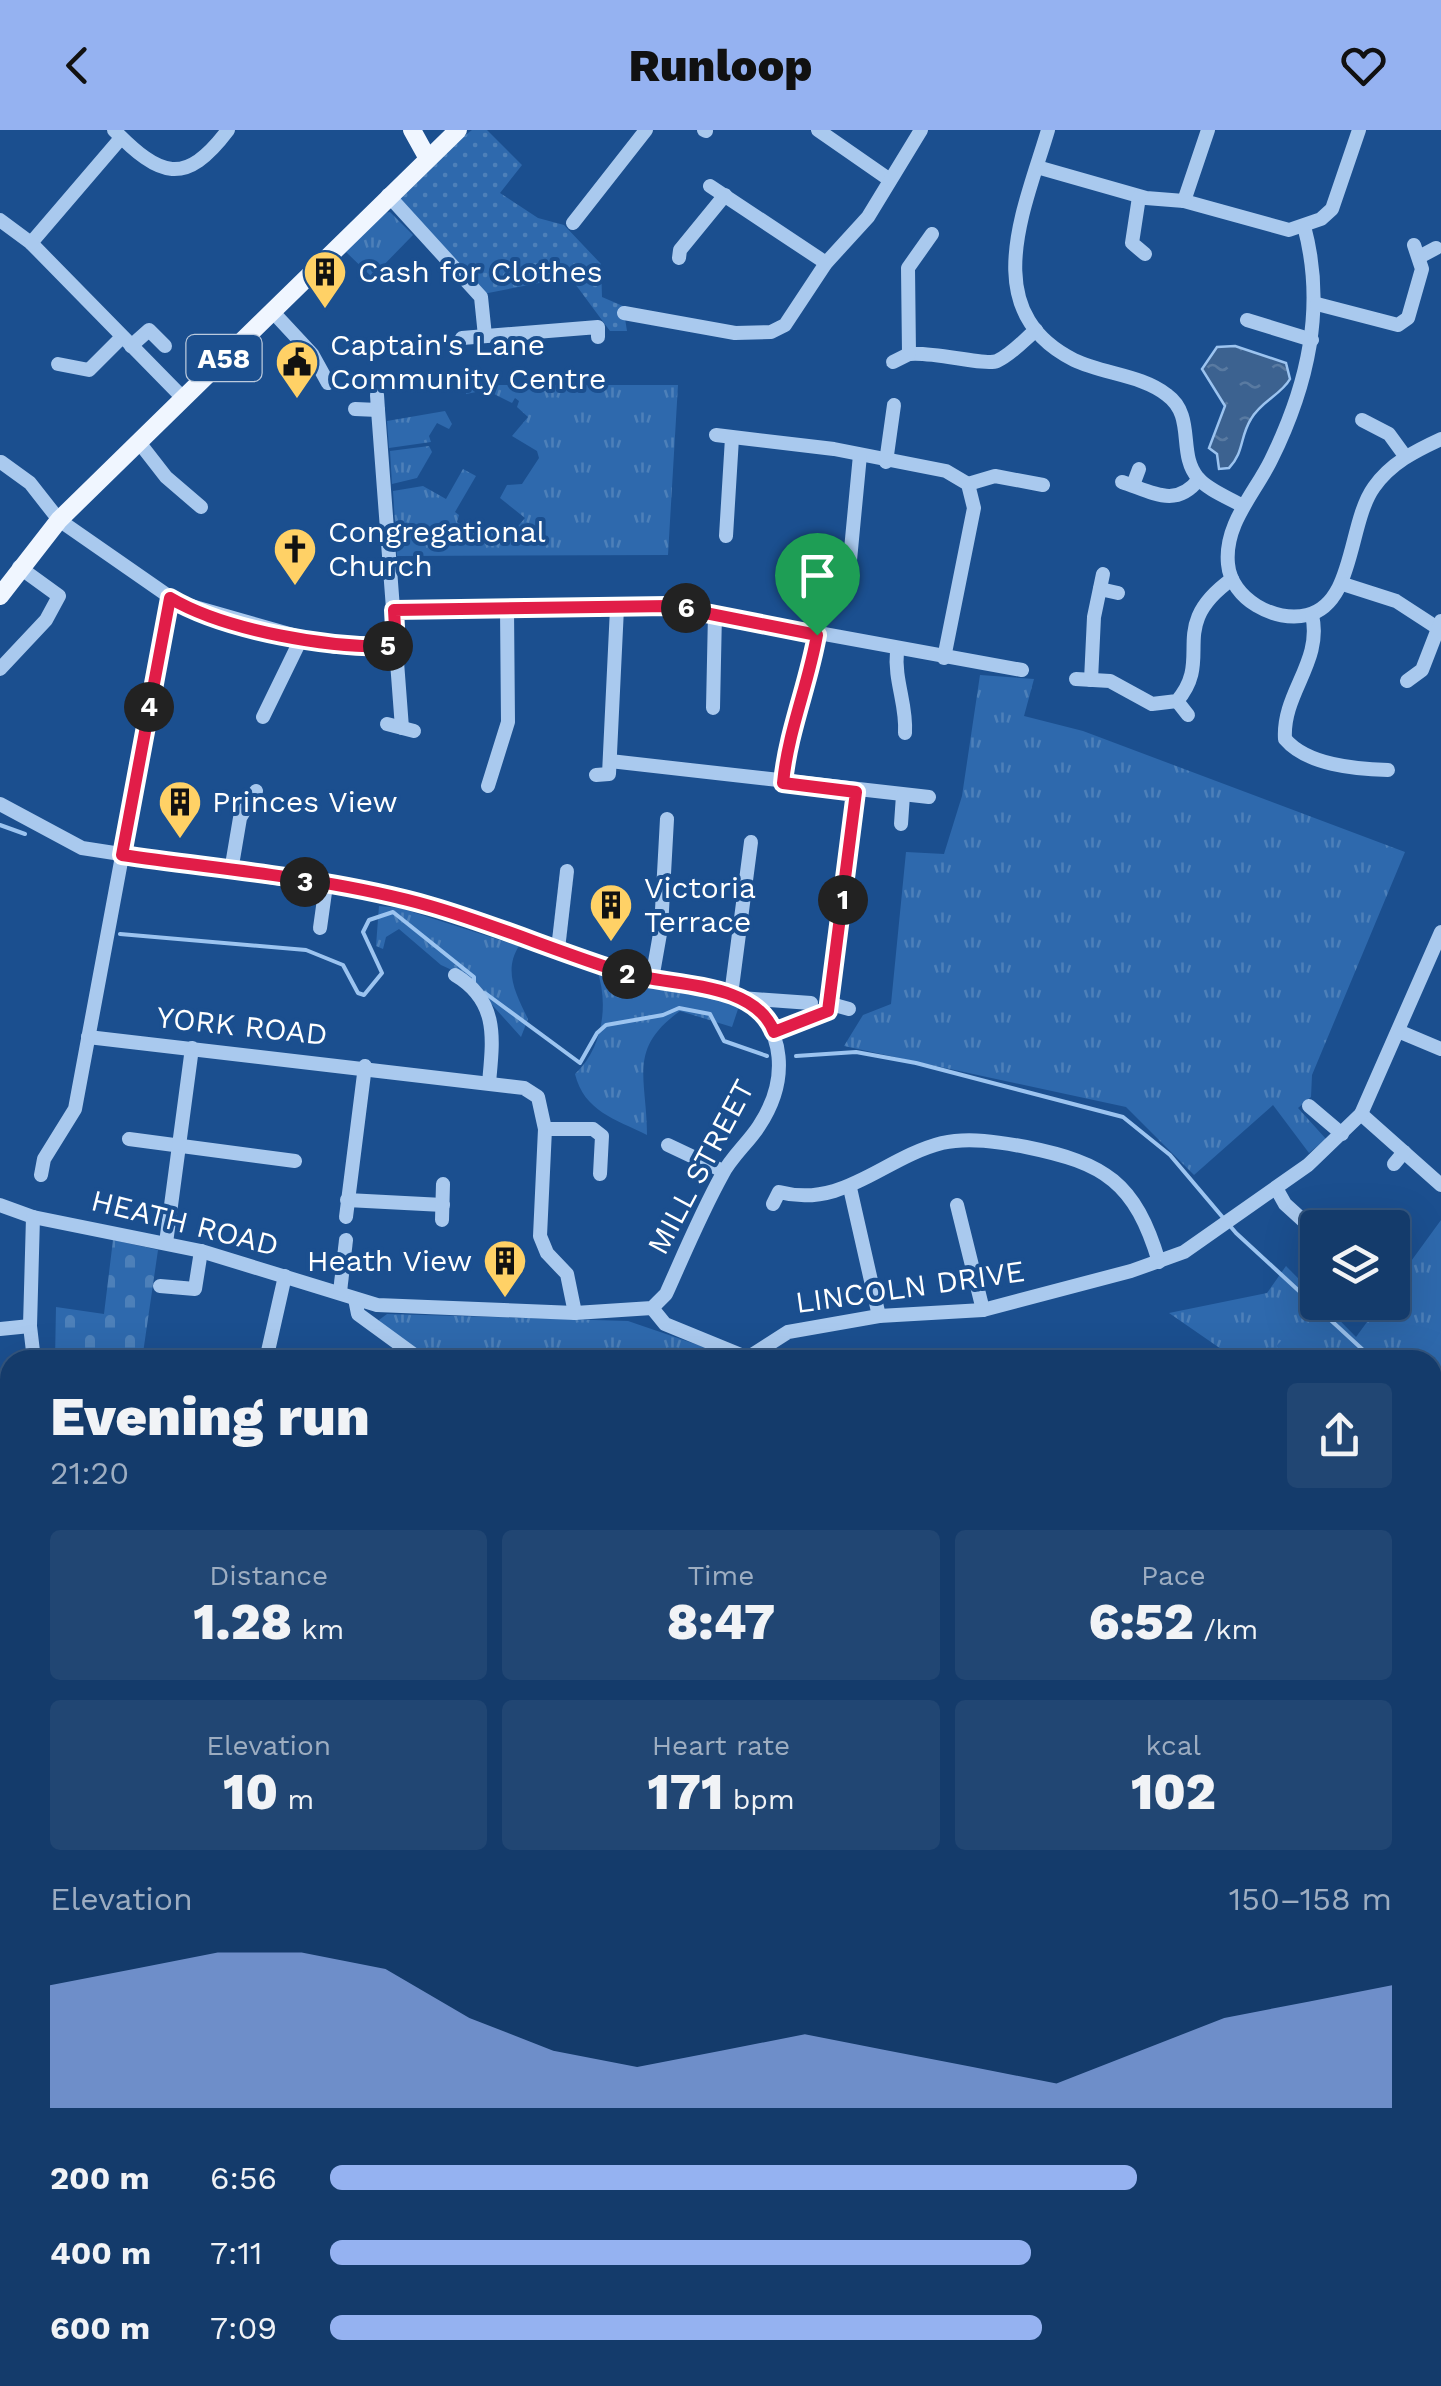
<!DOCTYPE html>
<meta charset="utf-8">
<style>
:root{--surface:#143b6b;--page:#214673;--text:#f1f3f6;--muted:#9dadc1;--line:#33557e;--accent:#95b2f1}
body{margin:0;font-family:"Work Sans",sans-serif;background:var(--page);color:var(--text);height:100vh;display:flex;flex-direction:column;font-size:38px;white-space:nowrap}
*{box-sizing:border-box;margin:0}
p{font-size:32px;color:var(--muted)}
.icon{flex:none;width:55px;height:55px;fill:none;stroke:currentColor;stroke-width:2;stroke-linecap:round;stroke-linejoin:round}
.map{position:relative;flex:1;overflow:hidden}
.drawer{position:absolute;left:0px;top:1220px;width:1442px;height:1038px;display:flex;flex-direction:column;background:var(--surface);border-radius:30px 30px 0 0;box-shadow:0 10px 40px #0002,0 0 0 2px var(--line)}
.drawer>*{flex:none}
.tools{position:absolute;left:1300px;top:1080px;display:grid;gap:20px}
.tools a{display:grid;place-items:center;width:110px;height:110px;border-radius:10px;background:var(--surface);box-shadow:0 10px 40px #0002,0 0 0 2px var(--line);font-size:50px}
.pin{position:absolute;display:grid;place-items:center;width:85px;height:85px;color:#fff;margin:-102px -42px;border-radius:50% 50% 50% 0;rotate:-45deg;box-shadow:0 0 10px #0007}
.pin .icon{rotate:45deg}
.km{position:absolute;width:50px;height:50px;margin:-25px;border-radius:50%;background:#222;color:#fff;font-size:28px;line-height:50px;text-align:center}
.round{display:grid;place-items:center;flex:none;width:105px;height:105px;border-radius:10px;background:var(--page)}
.head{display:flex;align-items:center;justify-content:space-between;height:170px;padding:0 50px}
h1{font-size:55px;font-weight:800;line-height:75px}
.stats{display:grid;grid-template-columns:repeat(3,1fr);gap:15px;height:170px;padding:10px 50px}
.stats div{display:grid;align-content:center;border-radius:10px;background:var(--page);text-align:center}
.stats b{font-size:50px;font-weight:800}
.stats small{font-size:28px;font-weight:400}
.stats p{font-size:28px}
.chart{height:280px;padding:20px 50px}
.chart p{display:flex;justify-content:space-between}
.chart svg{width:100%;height:180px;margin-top:10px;fill:var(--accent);opacity:.7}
ul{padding:0 50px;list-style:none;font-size:32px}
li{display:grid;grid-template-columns:160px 120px 1fr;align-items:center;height:75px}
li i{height:25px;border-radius:12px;background:var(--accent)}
header{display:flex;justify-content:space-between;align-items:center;height:130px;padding:0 50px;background:var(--accent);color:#111;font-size:45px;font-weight:800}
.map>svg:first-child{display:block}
</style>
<header><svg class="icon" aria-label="back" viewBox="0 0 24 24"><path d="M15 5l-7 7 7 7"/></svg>Runloop<svg class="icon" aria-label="heart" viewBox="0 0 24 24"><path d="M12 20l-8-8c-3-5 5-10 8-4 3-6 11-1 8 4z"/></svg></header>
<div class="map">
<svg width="1441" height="2256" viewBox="0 0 1441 2256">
<defs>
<pattern id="grass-tufts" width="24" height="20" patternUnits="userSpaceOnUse" patternTransform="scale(2.5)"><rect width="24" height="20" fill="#2e69ad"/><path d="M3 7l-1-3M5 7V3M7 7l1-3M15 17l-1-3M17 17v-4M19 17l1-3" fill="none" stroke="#4d80b9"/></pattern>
<pattern id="cemetery-stones" width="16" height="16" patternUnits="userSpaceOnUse" patternTransform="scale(2.5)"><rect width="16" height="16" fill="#2e69ad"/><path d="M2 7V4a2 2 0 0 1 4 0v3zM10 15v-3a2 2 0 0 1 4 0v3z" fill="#4d80b9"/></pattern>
<pattern id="park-dots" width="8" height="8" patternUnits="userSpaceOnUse" patternTransform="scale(2.5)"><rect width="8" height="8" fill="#2e69ad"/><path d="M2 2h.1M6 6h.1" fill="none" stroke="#4d80b9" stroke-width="1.8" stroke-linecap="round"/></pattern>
<pattern id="water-ripples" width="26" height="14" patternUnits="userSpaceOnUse" patternTransform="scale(2.5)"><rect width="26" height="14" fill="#3c6290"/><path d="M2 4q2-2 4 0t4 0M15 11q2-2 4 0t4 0" fill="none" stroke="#597aa1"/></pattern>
</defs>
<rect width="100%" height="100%" fill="#1b4f8f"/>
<g fill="url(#grass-tufts)">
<path d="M390,82L413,105L372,147L346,122L383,83Z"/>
<path d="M467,255H678L668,425L397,426L393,361L423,356L446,369L463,339L476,346L455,382L459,385L457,392L473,402L477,396L487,402L514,401L525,388L500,368L507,355L522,354L539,328L537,321L512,306L528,287L517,277L519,271L515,268L512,273L486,260L466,264Z"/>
<path d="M445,281L452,294L449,299L437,293L429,306L431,312L389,318L387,291Z"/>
<path d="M429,316L432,322L417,348L392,354L390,321Z"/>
<path d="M980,545L1034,549L1024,586L1083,601L1405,722L1312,945L1311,967L1298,978L1326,1009L1309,1023L1273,975L1194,1045L1126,977L844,916L863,885L891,874L906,722L944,724L962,666Z"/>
<path d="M379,776L400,778L519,816C503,841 516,864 528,889L521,907L467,847L441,835L399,799L386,807L383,819L376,816Z"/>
<path d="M597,840L740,873L732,897L680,881C627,919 647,948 647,1005C615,989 584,981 575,944C603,918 609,874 597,840Z"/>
<path d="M1441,1090V1446L1433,1448L1432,1230H1237L1169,1183L1267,1163L1286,1136L1356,1207L1381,1173L1392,1172L1393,1156Z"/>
<path d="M387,1184L628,1191L742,1230H430L380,1197L379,1190Z"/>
</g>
<path fill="url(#cemetery-stones)" d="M113,1110L158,1120L142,1230H55L56,1177L104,1184Z"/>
<path fill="url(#park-dots)" d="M472,0H487L522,35L500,63L538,88L564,95L601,134L602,167L623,176L627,201H610L570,147L483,164L388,65Z"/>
<g fill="#2e69ad">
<path d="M1300,1192L1335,1228L1332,1230H1290L1276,1216Z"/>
<path d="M1433,1887L1441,1890V2256H206V2248H1432Z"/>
<path d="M10,1941V2072L0,2073V1943Z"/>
</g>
<path fill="url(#water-ripples)" stroke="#9cc4f0" stroke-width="2.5" d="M1235,216L1286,233L1290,249C1281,265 1261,271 1251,289C1240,306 1244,323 1229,338L1219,339L1217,324L1209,318L1225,276L1202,239L1217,217Z"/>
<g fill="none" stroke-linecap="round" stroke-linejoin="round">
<g stroke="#9cc4f0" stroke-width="4">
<path d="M0,695L25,704"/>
<path d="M120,804L306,820L343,835L358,863L364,865L382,843L363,802L369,790L393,782L474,847V854"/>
<path d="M485,863L580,933L597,903L606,895L663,885L679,878L710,884L724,911L767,926"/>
<path d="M796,926L856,922L916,933L1123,987L1170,1025L1236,1103L1374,1230"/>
<path d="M1432,1296L1441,1303"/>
</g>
<g stroke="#a9c9ee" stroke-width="14">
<path d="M114,0C160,47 185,57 228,0"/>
<path d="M704,0L706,1"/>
<path d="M818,0L890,50"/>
<path d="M1048,0C1025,78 976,181 1074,230C1103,244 1142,245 1167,265C1196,286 1177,324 1198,348C1208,360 1229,368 1243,376"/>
<path d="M1037,37L1146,68L1184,71L1289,100L1321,89L1332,79L1359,0"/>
<path d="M710,56L826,133"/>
<path d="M388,65L481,167L485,206"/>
<path d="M1139,67L1132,113L1145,124"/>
<path d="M1184,71L1208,0"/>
<path d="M0,90L31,113L183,268"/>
<path d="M573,93L646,0"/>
<path d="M1304,96C1326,177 1308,255 1271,330C1255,363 1224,394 1228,434C1231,469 1275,493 1307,485C1355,474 1348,393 1374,357C1391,333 1415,321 1441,309"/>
<path d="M932,104L908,138L909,224C933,221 985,236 997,231C1011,225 1024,210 1036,200"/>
<path d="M31,113L121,8"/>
<path d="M1421,126L1436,118"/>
<path d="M679,128L680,120L725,65"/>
<path d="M1317,174L1398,195L1408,188L1422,139L1414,115"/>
<path d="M272,181L312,224L328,253"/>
<path d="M624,183L735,203L771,202L785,195L826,133L868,87L921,0"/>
<path d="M1247,190L1312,210"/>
<path d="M462,208L598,197V207"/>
<path d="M131,216L149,200L165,216"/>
<path d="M893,232L909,224"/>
<path d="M58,234L89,240L122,207"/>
<path d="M355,279L378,280L377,265"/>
<path d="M378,280L402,598"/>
<path d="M1362,290L1389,304L1405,326"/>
<path d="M716,305L834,319L946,341L968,354L974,378L944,528"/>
<path d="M138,311L166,347L201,377"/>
<path d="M1,332L30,353L59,390L177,472L335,517L396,515"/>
<path d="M886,332L894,275"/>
<path d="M1122,352C1152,362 1176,379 1199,349"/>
<path d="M968,354L995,346L1043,355"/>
<path d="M1133,355L1139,339"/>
<path d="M726,406L732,308"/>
<path d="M850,430L860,325"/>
<path d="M1343,454L1396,471L1436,497"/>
<path d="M1100,459L1118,463"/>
<path d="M394,480L670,476L1022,540"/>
<path d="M1312,485C1323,532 1282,563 1285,609C1307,635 1355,639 1388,640"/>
<path d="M897,521C894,551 907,574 905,603"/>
<path d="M0,539L46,490L59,466L19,437"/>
<path d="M1076,549L1110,551L1152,574L1177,571C1215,527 1165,497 1232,449"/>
<path d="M1091,550L1094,487L1103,444"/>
<path d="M1407,551L1422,540L1441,491"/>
<path d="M1177,571L1188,585"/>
<path d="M713,578L715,483"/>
<path d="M263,587L301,509"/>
<path d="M387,594L414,601"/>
<path d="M610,631L929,667"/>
<path d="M596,645L609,644L617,478"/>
<path d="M783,653C788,599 807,558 817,505"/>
<path d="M488,656L508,592L507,479"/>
<path d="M0,674L82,718L380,764L431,776L628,844L741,868L811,873"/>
<path d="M901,694L903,665"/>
<path d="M231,741L240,688L256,661"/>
<path d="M320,798L326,755"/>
<path d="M558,819L567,741"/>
<path d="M455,845C499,871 493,909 489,953"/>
<path d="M652,849L661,798L667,689"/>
<path d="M731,865L751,712"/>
<path d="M831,874L849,879"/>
<path d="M1398,901L1441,919"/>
<path d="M774,902L829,881L831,874L856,661"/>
<path d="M88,907L524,958L538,967L545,999L540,1106L547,1123L567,1144L575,1183"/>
<path d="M1309,976L1342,1004"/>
<path d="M1361,984L1441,1055"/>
<path d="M545,999H593L602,1006L600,1044"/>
<path d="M129,1009L295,1031"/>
<path d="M668,1015L723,1041"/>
<path d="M1394,1034L1404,1022"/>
<path d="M41,1045L44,1029L75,979L170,468"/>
<path d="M850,1058L879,1186"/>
<path d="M1276,1058L1285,1074L1318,1104"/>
<path d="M347,1070L443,1075"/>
<path d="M773,1074L779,1062C843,1079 883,1028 942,1013C969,1007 999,1012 1026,1017C1105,1033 1135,1052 1159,1132"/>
<path d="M0,1075L33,1087L201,1121L377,1175L575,1183L652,1178L666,1164C684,1124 701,1083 722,1045C731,1027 748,1013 759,996C788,952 788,897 741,868"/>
<path d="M957,1075L983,1180"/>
<path d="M33,1087L30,1196L34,1230"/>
<path d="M346,1087L365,936"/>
<path d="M442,1090L443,1054"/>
<path d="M166,1113L192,918"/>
<path d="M160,1156L195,1159L201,1121"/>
<path d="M340,1162L346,1110"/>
<path d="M355,1169L358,1184L421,1230"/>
<path d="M652,1178L665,1194L753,1230"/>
<path d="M0,1199L30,1196"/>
<path d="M749,1227L788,1202L879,1186L983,1180L1131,1141L1184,1122L1308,1035L1361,984L1441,802"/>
<path d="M266,1230L285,1146"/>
<path d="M0,1295L10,1294"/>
<path d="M0,1362H10"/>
<path d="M0,1507L10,1592"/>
<path d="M0,1603L10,1602"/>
<path d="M10,1724V1725"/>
<path d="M0,1764L10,1751"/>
<path d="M0,1876L10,1882"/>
<path d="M0,2203L10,2199"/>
<path d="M66,2248L69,2256"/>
</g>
<g stroke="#f0f6ff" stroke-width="18">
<path d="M412,0L427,27"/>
<path d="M0,466L59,390L458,0"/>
</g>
</g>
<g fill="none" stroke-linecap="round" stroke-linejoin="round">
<g stroke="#fff" stroke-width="20">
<path id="route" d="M170,468C226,501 332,519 396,516L394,480L670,476L817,505C808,556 788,601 783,653L856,662L828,881L774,902C754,850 671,857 625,843C560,823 496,795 430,776C331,748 224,740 122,725Z"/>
</g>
<use href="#route" stroke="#e11d48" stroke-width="12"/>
</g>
<defs>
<g id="building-pin" transform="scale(2.25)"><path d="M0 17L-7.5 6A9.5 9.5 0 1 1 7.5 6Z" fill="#ffd166" stroke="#1b4f8f"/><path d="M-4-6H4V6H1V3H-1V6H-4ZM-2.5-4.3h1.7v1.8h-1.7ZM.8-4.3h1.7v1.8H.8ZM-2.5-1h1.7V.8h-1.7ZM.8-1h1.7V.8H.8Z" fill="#111"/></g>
<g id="civic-pin" transform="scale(2.25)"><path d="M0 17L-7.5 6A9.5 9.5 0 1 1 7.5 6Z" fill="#ffd166" stroke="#1b4f8f"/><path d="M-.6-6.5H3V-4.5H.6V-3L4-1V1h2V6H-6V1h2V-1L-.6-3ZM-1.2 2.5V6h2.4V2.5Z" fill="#111"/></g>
<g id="church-pin" transform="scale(2.25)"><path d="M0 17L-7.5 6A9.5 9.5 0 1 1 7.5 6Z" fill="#ffd166" stroke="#1b4f8f"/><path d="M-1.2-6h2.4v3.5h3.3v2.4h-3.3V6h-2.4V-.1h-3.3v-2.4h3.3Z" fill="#111"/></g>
</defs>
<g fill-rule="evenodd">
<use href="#building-pin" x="325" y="142"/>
<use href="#civic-pin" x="297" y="232"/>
<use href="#church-pin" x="295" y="419"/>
<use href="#building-pin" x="180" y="672"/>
<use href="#building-pin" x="611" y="775"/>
<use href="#building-pin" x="505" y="1131"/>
</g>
<g text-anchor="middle" stroke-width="8" stroke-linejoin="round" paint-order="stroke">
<rect fill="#1b4f8f" stroke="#bbcadd" stroke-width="2.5" x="186.5" y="205" width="75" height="46" rx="8"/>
<g font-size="28" font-weight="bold" fill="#fff">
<text x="224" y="238">A58</text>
</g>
<g font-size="30" fill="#fff" stroke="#1b4f8f" text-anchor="start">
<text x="358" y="152">Cash for Clothes</text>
<text x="330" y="225">Captain's Lane<tspan x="330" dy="34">Community Centre</tspan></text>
<text x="328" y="412">Congregational<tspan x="328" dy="34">Church</tspan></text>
<text x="212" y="682">Princes View</text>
<text x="644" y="768">Victoria<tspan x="644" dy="34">Terrace</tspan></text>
<text x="472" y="1141" text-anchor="end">Heath View</text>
</g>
<g font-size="30" fill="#fff" stroke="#1b4f8f">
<text transform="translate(242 896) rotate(6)" y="10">YORK ROAD</text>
<text transform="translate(701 1037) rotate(-62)" y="10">MILL STREET</text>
<text transform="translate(185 1093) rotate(14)" y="10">HEATH ROAD</text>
<text transform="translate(910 1157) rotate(-8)" y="10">LINCOLN DRIVE</text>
</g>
</g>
</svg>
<div class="tools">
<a><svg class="icon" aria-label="layers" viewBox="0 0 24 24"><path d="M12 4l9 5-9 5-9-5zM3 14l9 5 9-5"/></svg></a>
</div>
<div class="pin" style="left:817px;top:505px;background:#1e9e55"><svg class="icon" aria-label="arrive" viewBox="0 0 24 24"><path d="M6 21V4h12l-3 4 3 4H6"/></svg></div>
<b class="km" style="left:843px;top:770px">1</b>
<b class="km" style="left:627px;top:844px">2</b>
<b class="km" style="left:305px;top:752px">3</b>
<b class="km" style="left:149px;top:577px">4</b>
<b class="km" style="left:388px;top:516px">5</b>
<b class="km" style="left:686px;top:478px">6</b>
<section class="drawer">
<div class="head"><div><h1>Evening run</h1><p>21:20</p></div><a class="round"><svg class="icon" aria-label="share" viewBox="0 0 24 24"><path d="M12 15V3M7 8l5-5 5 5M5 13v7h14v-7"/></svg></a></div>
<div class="stats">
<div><p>Distance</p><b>1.28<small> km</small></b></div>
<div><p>Time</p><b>8:47</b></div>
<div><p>Pace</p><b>6:52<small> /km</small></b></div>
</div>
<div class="stats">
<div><p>Elevation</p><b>10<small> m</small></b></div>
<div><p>Heart rate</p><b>171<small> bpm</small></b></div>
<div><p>kcal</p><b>102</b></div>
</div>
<div class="chart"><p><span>Elevation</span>150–158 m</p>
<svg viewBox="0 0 160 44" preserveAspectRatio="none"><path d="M0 44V14L10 10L20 6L30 6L40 10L50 22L60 30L70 34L80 30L90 26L100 30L110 34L120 38L130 30L140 22L150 18L160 14V44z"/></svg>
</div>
<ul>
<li><b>200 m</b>6:56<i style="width:76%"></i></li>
<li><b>400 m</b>7:11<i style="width:66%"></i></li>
<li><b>600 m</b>7:09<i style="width:67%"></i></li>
</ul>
</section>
</div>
